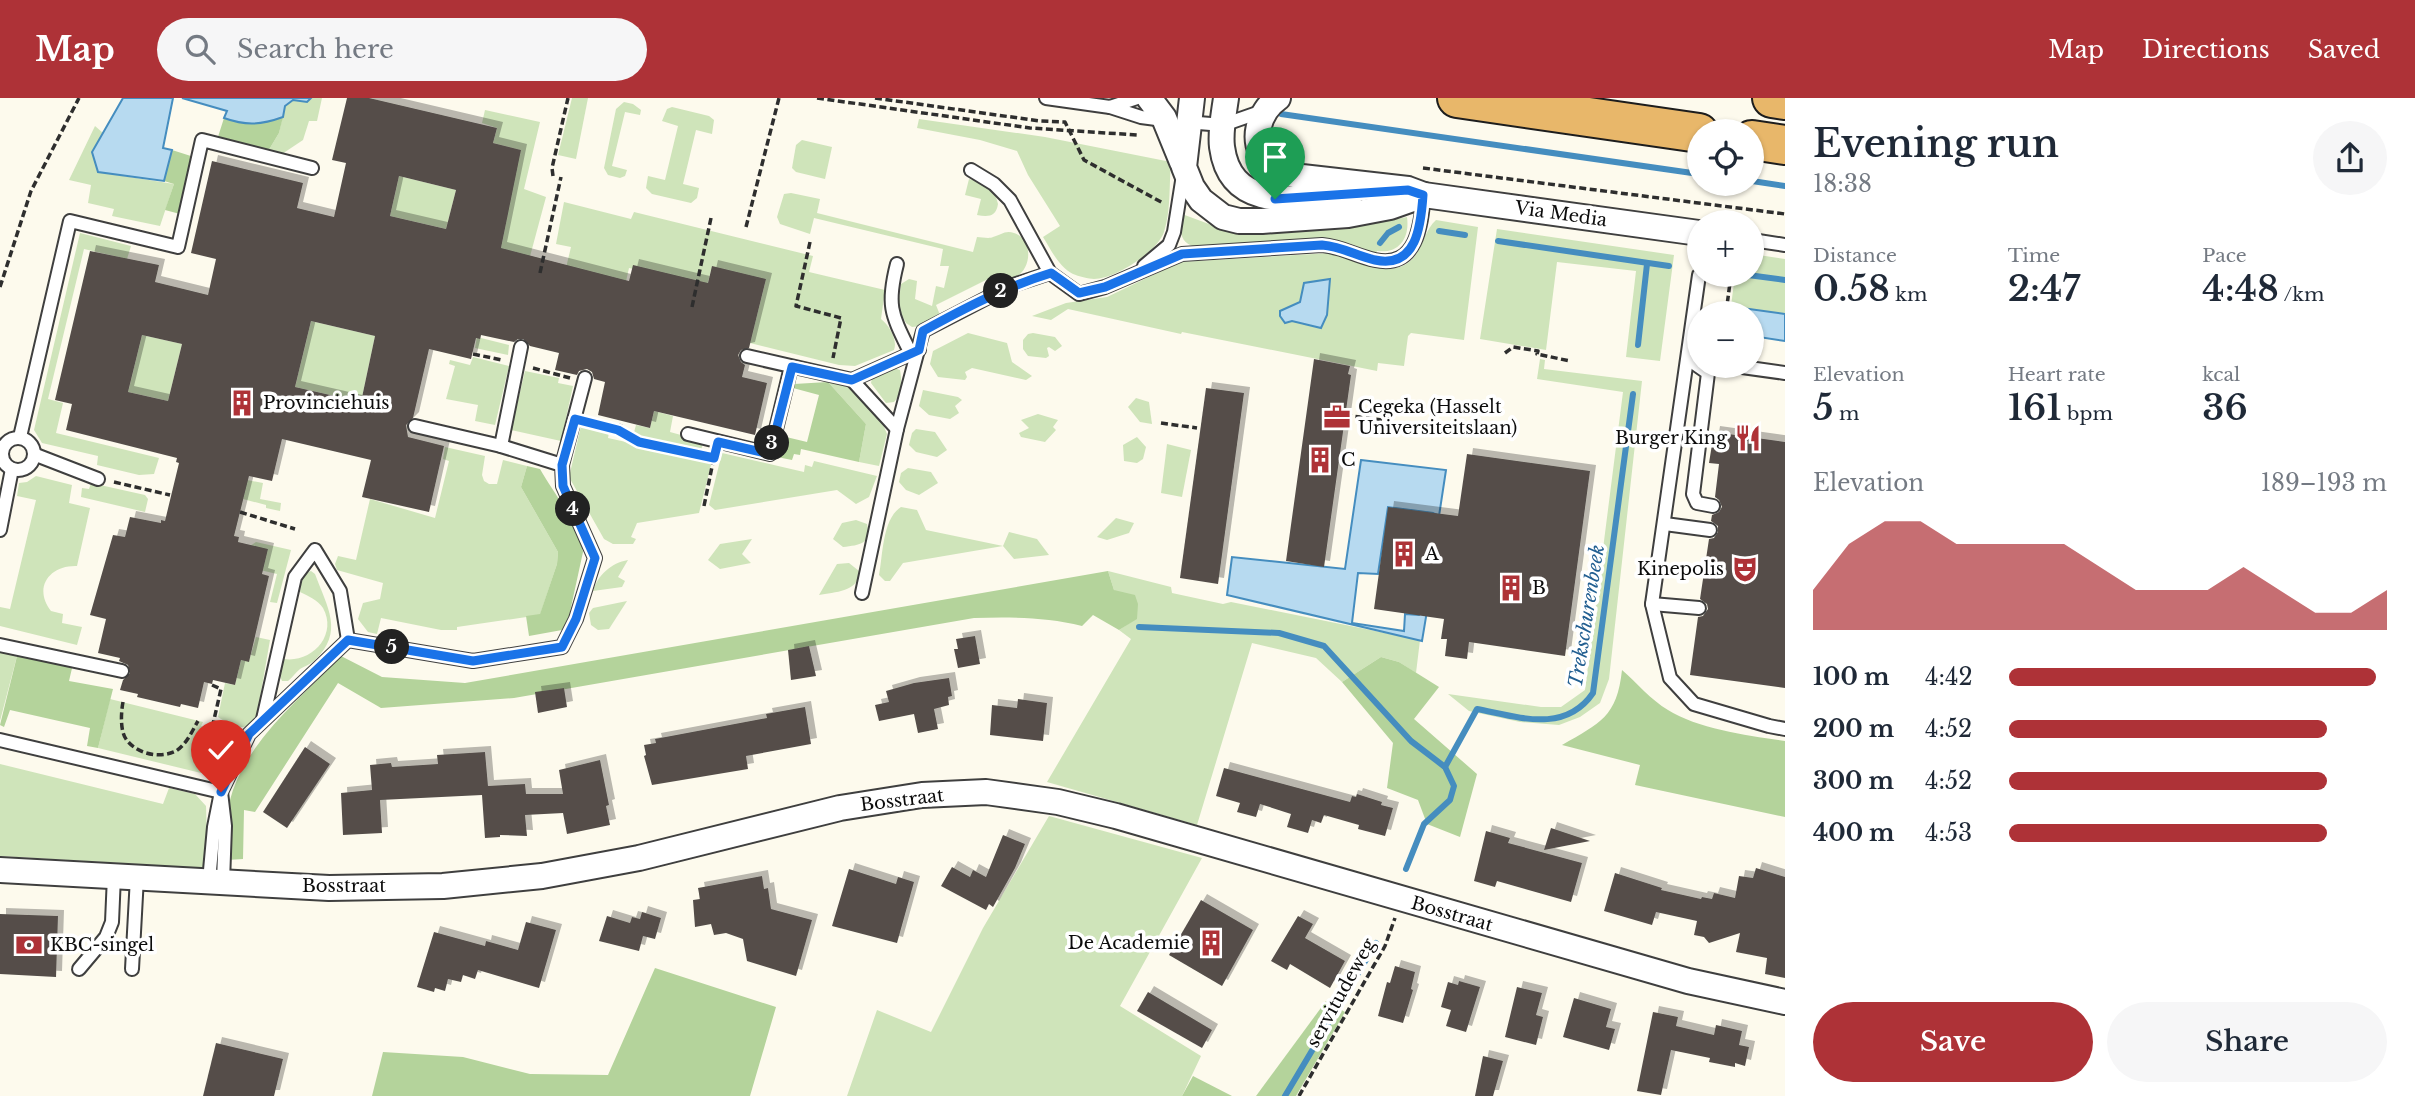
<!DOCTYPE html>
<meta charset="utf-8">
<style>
:root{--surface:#fff;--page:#f6f6f7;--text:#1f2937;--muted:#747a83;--accent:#ae3237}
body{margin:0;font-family:"Libre Baskerville",serif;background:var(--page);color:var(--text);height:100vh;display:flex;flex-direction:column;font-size:26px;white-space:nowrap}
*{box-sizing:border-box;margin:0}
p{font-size:23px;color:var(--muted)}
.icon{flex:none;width:38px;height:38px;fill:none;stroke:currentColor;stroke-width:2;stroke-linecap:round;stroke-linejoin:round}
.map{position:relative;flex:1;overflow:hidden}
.details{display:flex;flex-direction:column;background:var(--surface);width:630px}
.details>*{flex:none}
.tools{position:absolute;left:1687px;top:21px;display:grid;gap:14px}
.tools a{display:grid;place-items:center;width:77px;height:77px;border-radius:50%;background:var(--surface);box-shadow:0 2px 5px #0004;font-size:35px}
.pin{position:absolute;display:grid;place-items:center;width:60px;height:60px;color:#fff;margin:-72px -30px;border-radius:50% 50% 50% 0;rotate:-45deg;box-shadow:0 0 7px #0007}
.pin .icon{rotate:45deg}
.km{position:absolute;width:35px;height:35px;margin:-18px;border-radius:50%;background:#222;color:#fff;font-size:19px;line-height:35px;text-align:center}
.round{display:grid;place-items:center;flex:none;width:74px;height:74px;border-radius:37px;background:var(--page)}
.summary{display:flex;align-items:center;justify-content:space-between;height:119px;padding:0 28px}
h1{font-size:38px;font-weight:600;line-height:52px}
.figures{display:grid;grid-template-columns:repeat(3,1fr);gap:10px;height:119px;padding:7px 28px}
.figures div{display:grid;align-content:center}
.figures b{font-size:35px;font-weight:600}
.figures small{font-size:19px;font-weight:400}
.figures p{font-size:19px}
.chart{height:196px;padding:14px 28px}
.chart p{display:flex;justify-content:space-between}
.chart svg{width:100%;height:126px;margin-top:7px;fill:var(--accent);opacity:.7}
.primary-button{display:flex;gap:14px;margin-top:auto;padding:14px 28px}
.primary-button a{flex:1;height:80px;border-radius:42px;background:var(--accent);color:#fff;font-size:28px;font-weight:600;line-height:80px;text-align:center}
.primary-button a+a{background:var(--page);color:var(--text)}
ul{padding:0 28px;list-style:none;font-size:23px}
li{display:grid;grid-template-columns:112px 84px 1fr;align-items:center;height:52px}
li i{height:18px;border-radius:9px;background:var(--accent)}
header{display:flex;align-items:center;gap:42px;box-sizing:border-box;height:98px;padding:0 35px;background:var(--accent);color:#fff}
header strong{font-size:33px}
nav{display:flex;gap:38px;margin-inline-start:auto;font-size:24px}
.search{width:490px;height:63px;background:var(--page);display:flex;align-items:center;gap:18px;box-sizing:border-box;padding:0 24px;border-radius:38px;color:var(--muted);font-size:26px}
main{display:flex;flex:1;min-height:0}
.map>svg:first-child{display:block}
</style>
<header>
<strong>Map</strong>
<div class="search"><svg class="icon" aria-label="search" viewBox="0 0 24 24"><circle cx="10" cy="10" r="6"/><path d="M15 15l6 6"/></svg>Search here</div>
<nav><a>Map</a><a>Directions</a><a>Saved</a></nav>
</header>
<main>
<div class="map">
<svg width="1785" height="998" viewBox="0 0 1785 998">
<defs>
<filter id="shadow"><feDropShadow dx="6" dy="-6" stdDeviation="0" flood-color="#0004"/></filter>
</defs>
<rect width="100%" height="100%" fill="#fdfaed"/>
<g fill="#cfe4ba">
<path d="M311,0H322L317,23H309L303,42L279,58L267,55L279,35L285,8L294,2L307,4Z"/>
<path d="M572,0H588L576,61L558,57Z"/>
<path d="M624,4L633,6L641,12L640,17L625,14L612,68L627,72L625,78L620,80L608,77L604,70L616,11Z"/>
<path d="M672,9L709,18L714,22L712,36L696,32L683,86L699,90L697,100L691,105L652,96L646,90L648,78L665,82L678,28L662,23L667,11Z"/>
<path d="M485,12L540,24L524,91L546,99L525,177L497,170L520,52L493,45L497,30L482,25Z"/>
<path d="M919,21L1045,39L1171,64C1169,86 1171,113 1164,134C1157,154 1115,181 1094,181C1089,181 1078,178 1073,176C1059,169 1051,152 1043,139L1060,128L1028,77L1017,53L980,42L917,30Z"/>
<path d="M95,28L103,35L92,54L98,74L174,86L160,128L112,118L114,111L88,105L91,87L69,82Z"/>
<path d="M802,42L832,49L825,81L796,74L792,70L796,47Z"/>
<path d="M399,78L456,92L446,131L390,118Z"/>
<path d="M969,81C984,85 995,91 998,106C996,119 988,119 977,117L981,101L965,97Z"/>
<path d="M791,95L820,101L817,115L973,154L977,139C982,139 989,141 993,139C1001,137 1005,132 1014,135C1035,141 1032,177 1010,181C1005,182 999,179 994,178L936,207L940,217L921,228L912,229L906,225L898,210L901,186L909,181L917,183L915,201L932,208L936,188L944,190L949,168H940L943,151L814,120L810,136L780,126L777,119L784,96Z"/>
<path d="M564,104L631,121L634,114L813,158L809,174L885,192L881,221C889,227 898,242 894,252L855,268L839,267L750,245L765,185L711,172L701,212L683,183L629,170L625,188L565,174L571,149L556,146Z"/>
<path d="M1182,116L1225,132L1248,136L1350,130L1407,119C1410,140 1399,156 1377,153L1376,156L1351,146L1329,141L1195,149C1178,144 1180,131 1182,116Z"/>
<path d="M1436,122L1478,129L1464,242L1411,235L1408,238L1404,268L1378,265L1377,273L1182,234L1181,236L1068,211L1051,222L1032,218L1066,205L1107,199L1180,164L1330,155C1357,160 1397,187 1417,155C1424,144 1426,131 1436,122Z"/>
<path d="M1497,131L1674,157L1660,263L1626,259L1636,173L1557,164L1546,252L1480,241Z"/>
<path d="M80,135L131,148L127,161L84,151L48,301L63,305L56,335L159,360L154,376L139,377L97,367L98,358L42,345L34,332Z"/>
<path d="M1752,156L1785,161V216L1731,208L1735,177H1752Z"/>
<path d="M311,223L375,238L361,304L295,289Z"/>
<path d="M968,235L1007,245L1012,264L1032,278L1026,282L972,270L965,274L967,279L965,282L938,279L930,266L933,253Z"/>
<path d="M1033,235L1055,239L1062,248L1055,253L1049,249L1047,250L1049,258L1046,260L1028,258L1023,251V242L1028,236Z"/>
<path d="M142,237L182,246L168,303L128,294Z"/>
<path d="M477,239L509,247L508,257L475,250Z"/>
<path d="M473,259L509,268L495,327L475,323L478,307L446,301L455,268L449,266L450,262L470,267Z"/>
<path d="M1540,261L1545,262L1544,271L1642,283L1609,581L1600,605L1580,619L1559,627L1520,624L1469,613L1448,596L1541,609H1561L1585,592L1623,294L1537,281Z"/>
<path d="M894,270L900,272C902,282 902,296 894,304L886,305L871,285L872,280Z"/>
<path d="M525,273L559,280L558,285L573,288L561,343L511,332Z"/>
<path d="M828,284L849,289L882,324L887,336L879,368L859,364L866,326Z"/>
<path d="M923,292L958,299L962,302L955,308L959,315L950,321L929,317L919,308Z"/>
<path d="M1136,300L1149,304L1152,326L1140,324L1128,309Z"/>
<path d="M654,313L673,318L670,334L703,343L701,354L633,338L636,327L650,330Z"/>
<path d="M1038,316L1058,322L1053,329L1056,332L1045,344L1021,339L1019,335L1029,330L1021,322Z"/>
<path d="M581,328L609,334L608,340L707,362L711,367L699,415L637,425L631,439L636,441L633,446H613L604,441L569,379Z"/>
<path d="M916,331L935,334L947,352L937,359L916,354L909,347L912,335Z"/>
<path d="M1137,339L1146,349L1143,361L1137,365L1124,363L1123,347Z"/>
<path d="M1167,346L1191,352L1182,399L1161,395Z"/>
<path d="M445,349L485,358L482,377L484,383L489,386H497L503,362L527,368L521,389L558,454L557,466L540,517L457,529V532H441L381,520L377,536L368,534L358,521L363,505L380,501L383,485L337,472L335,466L338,458L356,462L370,401L435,420L449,363L443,361Z"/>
<path d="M722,355L804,374L805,367L812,369L814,363L877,378L869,399L856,406L837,392L715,412L709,407Z"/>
<path d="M908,370L931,374L938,385L919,397L906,392L899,384L901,375Z"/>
<path d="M36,378L72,387L69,405L90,410L77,468C49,467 33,490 51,513L63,516L62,525L82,529L77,547L0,528V509L10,511L36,402L17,398L19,385L27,384Z"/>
<path d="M247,382L263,385L260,401L281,405L280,413L266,410V407L243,401Z"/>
<path d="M91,385L145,397L148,401L145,414L81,399L82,390L89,391Z"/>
<path d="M901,409L917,412L926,432L1003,448L1009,434L1037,441L1049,457L1014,461L1003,448L903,465L890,483H885L879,477C883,458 882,421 901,409Z"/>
<path d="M1116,420L1134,425L1129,435L1107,442L1097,439Z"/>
<path d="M856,422L867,426C872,446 860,447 843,449L833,441L842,425Z"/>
<path d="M752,441L742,456L751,465L720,471L708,462L720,446Z"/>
<path d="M256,444L291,452L277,505L270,504L277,476L260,472L250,448Z"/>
<path d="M628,462L618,479L625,483L622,489L593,493C598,477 611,465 628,462Z"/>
<path d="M849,465L859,473C860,494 834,494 819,497L837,466Z"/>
<path d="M311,473L315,476C327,509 345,534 314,563C309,567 305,568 300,571C296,574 292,580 288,583H282L280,578L284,561C312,565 338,537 323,510C318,502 308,498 300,494L302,477Z"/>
<path d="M1108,473L1171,489L1172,495L1223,506L1231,504L1420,542L1416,575L1399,564L1381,559L1342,584L1316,560L1252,545L1197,727L1047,684L1131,541L1119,532L1137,520L1114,492Z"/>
<path d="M627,503L609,531L598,532L591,527L589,515L593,510Z"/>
<path d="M256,539L270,542L256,623C243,635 231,627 218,619L225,585L235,587L241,562L249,563Z"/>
<path d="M0,554H18L0,623Z"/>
<path d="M110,601L203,624L201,628L220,635C227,649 228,655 220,668L201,675L98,650Z"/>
<path d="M0,666L163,706L169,690L195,696L206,708L207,740L205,770L0,758Z"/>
<path d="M1049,718L1202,760L1120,908L1201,958L1182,998H847L877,912L931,934L983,830Z"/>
</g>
<g fill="#b4d39b">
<path d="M283,19L279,35L267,55L217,42L224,20C246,28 261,27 283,19Z"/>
<path d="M172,52L194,59L180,116L165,112L174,86L164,83Z"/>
<path d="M828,284L866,326L859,364L801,351L800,357L794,356L792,362L777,359L782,338L807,344L819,297L793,290L794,286Z"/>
<path d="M527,368L540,371C553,394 580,428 583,454L568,523L562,532L529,538L526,518L540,516L557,466L558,454L521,389Z"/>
<path d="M1108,473L1114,492L1135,497L1138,506L1137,521L1119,532L1093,517L1082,528C1046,519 1011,519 974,520L514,600L381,610L338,585L255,714L244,712L243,761L227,762C228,743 226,720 230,702C245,644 301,600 341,558L382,579L465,585Z"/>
<path d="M18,554L73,566L69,583L113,591L98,650L87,648L90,630L10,612L4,629L0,627Z"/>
<path d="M1381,559L1399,564L1439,589L1414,621L1477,676L1460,739L1427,726L1418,702L1387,690L1393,645L1342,584Z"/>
<path d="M1622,572C1637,585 1651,602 1668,612C1698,631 1750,638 1785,643V719L1635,687L1640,667L1562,647C1600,625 1617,619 1622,572Z"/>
<path d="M655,870L776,909L750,998H372L383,954L463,959L530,976L608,977Z"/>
<path d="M1326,903L1345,914L1296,998H1256Z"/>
<path d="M1193,978L1232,998H1182Z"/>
</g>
<g fill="#b7daf0" stroke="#458dbf" stroke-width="2">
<path d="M123,0H173L163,50L172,52L164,83L98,74L92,54Z"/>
<path d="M182,0H311L307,4L293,2L285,8L283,19C261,27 246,28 224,20L227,13Z"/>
<path d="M1330,181L1327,217L1321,230L1292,223L1285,225L1280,218V213L1300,204L1304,185Z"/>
<path d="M1742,210L1785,216V243L1752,238V215H1741Z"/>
<path d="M1361,362L1446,372L1439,418L1433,415L1388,409L1378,476L1358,475L1352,525L1404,533L1405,516L1419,517L1428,507L1422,543L1227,497L1232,459L1345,471Z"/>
</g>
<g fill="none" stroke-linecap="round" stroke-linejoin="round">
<g stroke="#458dbf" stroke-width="6">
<path d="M1281,16L1699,76"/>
<path d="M1752,83L1785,88"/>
<path d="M1439,133L1465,137"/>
<path d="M1498,143L1669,168"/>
<path d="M1380,145L1388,135L1399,129"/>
<path d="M1748,177L1785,182"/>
<path d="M1638,247L1647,166"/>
<path d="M1139,529L1279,535L1324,548L1411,643L1445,669L1454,688L1450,702L1424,726L1406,771"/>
<path d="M1445,669L1477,611C1518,619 1565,636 1593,595L1633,296"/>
<path d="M1285,998L1376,845"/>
</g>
</g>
<g fill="#544e4a" fill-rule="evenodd" filter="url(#shadow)">
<path d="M347,0H369L497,30L493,45L521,52L501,150L629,183L633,167L708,185L712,168L766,181L749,250L741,252L738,257L741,264L745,267L742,279L767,285L755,337L654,313L650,330L598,317L605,284L594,281L592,274L587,271L579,273L577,277L555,272L559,255L530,248L523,241H518L514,244L481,237L480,241L476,240L471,261L429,251L413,320L406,327L408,339L444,348L429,414L362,399L371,362L282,341L272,383L249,378L234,438L239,439L238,444L268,451L262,476L269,478L249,564L241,562L235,587L213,582L212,586L204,584L198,610L181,606L180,609L137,599L138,596L120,592L123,582L130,575L128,567L119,563L120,560L98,555L106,521L90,517L113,437L125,439L130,419L161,425V422L165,423L179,365L176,364L177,360L66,332L72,306L55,302L90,153L159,167L155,184L208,197L216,161L191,155L212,63L303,85L297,110L334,119L346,65L332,62ZM399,78L456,92L446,131L390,118ZM311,223L375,238L361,304L295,289ZM142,237L182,246L168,303L128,294Z"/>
<path d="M1314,261L1350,268L1348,276L1351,277L1324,469L1286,463Z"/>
<path d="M1206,290L1244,295L1218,486L1180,480Z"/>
<path d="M1714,334L1785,344V590L1690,577L1698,519L1703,518L1708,511L1707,506L1700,501L1709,441L1714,440L1718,434V428L1711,423L1712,417L1719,414L1722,409L1719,402L1715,399L1719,366L1709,365Z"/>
<path d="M1467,356L1590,373L1565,558L1469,544L1467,561L1445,558L1447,541H1441L1444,521L1374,511L1388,409L1458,418Z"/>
<path d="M975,538L980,566L958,570L954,551H958L956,541Z"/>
<path d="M809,548L816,578L791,582L788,552Z"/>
<path d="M949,580L952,598L948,599L949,607L934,611L938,631L918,635L914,616L879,623L875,607L889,604L886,593L914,585Z"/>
<path d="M564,590L567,609L538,615L535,594Z"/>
<path d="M1018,601L1047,605L1043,643L990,637L992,607L1017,610Z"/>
<path d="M805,609L811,646L746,658L748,671L652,687L644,658L646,657L644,647L656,645L655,641L767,620L766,616Z"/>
<path d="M305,649L330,666L287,730L263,714Z"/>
<path d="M485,654L488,688L525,686L526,696H563L559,672L600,662L609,707L606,708L610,727L567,736L563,715L525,717L527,738L500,737V739L485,740L482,697L380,702L382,735L343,737L341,695L372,692L370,667L391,665L392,669L438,666L437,657Z"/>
<path d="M1224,670L1350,704L1352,698L1356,699L1357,696L1382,704L1381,707L1393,710L1385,738L1358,731L1359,727L1324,717L1321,725L1312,722L1308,735L1287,729L1291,716L1260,706L1256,719L1237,714L1240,705L1216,698Z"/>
<path d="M1551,730L1590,743L1544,752Z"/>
<path d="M1486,733L1510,740L1508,745L1582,765L1571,804L1497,783L1495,789L1474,783Z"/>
<path d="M1003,737L1025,746L1015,770L993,809L989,806L986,812L941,788L952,769L970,779L973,772L986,779Z"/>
<path d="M1756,770L1785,779V880L1765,876L1767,860L1736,854L1740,835L1709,845L1704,839L1694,837L1697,823L1656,814L1652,827L1604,813L1615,775L1662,790L1661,792L1701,801L1702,799L1712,801L1714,795L1735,800L1739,778L1753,780Z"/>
<path d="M849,771L896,786L898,779L914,784L897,845L832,828Z"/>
<path d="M762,778L764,791L768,790L771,811L812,822L796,878L747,863L743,841L726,835L714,837L711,826L695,829L693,802L700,801L698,790Z"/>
<path d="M1201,802L1253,832L1222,888L1169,857Z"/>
<path d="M642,814L661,820L655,841L643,838L639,853L599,843L607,818L630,825L632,819L640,821Z"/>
<path d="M0,816L58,818L56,879L0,876Z"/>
<path d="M1298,818L1313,826L1305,840L1345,863L1330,890L1290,866L1287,872L1271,863Z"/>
<path d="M526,824L556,832L539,890L478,872L475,881L463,877L461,884L448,881L445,893L435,890L434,894L417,889L434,834L485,848L486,843L518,852Z"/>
<path d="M1395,868L1415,874L1411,891L1413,892L1403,925L1378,918L1387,884L1390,885Z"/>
<path d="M1459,883L1480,889L1466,934L1446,928L1451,912L1441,909L1448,884L1458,887Z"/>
<path d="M1517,889L1542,895L1536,917L1543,919L1536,947L1505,939Z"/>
<path d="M1148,894L1212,932L1202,950L1137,913Z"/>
<path d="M1574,900L1611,911L1606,929L1615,931L1609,952L1563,939Z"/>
<path d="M1653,914L1678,919L1676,928L1714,937L1716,927L1742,933L1739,947L1749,949L1745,968L1735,965V969L1709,964L1710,960L1671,952L1661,997L1637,993Z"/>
<path d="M216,945L283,961L274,998H203Z"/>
<path d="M1483,958L1503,963L1493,998H1475Z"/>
</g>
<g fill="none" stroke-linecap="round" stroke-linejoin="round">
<g stroke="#3f3f3f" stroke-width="16">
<g id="service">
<path d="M1046,0L1110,9L1137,0"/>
<path d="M1110,9L1141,19L1164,22"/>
<path d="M1186,24L1223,27L1263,13"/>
<path d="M971,72L994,86L1010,102L1050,175L1079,196L1105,189L1182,156L1322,147C1343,149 1356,158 1375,162C1417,171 1421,127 1424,97"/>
<path d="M1752,142L1785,147"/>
<path d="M897,166C886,209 892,217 911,256"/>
<path d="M1144,168L1169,147L1174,134L1183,77"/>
<path d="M1699,177L1652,506L1670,580L1694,606L1769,628L1785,631"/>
<path d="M747,258L852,282"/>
<path d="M1688,261L1708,275L1693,396L1697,405L1713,408"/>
<path d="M1735,268L1785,275"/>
<path d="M897,331L852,282L919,252"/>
<path d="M688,336L770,356L791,269"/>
<path d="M20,339L70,123L178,149L202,42L312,70"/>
<circle cx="18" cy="356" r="16"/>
<path d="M501,348L521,249"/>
<path d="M36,357L98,381"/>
<path d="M562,367L585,280"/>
<path d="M1665,426L1710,432"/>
<path d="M0,432L12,371"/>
<path d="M862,495L897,331L923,233L1010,188L1050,175"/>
<path d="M1652,506L1699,510"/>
<path d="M0,547L122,573"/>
<path d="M263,621L295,479L315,452L340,493L348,542"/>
<path d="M0,642L221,694L225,728L223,784"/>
<path d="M209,783L214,729L221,694L249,636L348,542L473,563L562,549L576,521L595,460L563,388L562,367L501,348L415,328"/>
<path d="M79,871L106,839L112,824L114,778"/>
<path d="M132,871L137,779"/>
</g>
</g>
<g stroke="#3f3f3f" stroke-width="28">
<g id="minor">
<path d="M1149,0L1164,20L1182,64"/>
<path d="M1192,0L1184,69L1192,89L1201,102L1223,119L1239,123H1262L1348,117L1390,109L1424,97"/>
<path d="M1226,0C1224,15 1220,33 1222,49C1231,117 1303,99 1351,96"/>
<path d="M1278,0C1259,13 1249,44 1267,63C1276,73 1289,76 1302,79L1408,91L1424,97L1699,135"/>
<path d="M0,772L329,790L443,788L542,778L639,760L840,710L922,697L986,694L1058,704L1116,718L1688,883L1785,904"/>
</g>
</g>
<g stroke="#1d1d1d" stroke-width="42">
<g id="trunk">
<path d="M1457,0L1699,35"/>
<path d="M1772,0L1785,2"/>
<path d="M1752,42L1785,47"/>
</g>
</g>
<g stroke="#2e2e2e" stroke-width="3.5" stroke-dasharray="7 3.5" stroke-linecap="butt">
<path d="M817,0L1030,30L1137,37"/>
<path d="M875,0L1040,23L1065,24L1084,62L1163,105"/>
<path d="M1423,70L1785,116"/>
<path d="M553,78L552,70L568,0"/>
<path d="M746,129L779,0"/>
<path d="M810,144L796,208L841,220L833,260"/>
<path d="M540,175L561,79"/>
<path d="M0,189L31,93L79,0"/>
<path d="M692,209L711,120"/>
<path d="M1726,215L1731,177"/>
<path d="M1505,255L1513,249L1538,253L1537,256L1570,263"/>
<path d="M473,256L502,262"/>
<path d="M533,270L570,280"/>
<path d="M1345,317L1382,322"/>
<path d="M590,325L618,332"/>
<path d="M1161,325L1197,330"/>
<path d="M621,326L618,332L639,344L683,353"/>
<path d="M114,384L170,397"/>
<path d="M704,408L714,359"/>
<path d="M240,414L295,431"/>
<path d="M212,587L221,591L213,626L233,634"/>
<path d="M123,604C121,614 120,633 126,641C136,656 160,661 176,653C187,646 192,633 198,623"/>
<path d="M1299,998L1385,848L1395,820"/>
</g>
<use href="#service" stroke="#fff" stroke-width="12"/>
<use href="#minor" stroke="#fff" stroke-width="24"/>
<use href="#trunk" stroke="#e8b76a" stroke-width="38"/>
</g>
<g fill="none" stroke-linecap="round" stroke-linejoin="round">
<g stroke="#fff" stroke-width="14">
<path id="route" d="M221,694L249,636L348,542L473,563L562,549L576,521L595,460L563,388L562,367L575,321L618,332L639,344L714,360L718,344L770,356L792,269L852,282L919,252L923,233C965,210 1005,189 1051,175L1079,195L1105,189L1182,156L1322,147C1344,149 1356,158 1375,162C1417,171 1421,127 1423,97L1408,92L1275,101"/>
</g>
<use href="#route" stroke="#1a73e8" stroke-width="9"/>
</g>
<defs>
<g id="building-bare" transform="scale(2.1)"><path d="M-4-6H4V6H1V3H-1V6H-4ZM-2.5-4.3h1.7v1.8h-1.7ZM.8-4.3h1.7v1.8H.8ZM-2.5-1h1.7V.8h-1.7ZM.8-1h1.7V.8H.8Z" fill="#ae3237" stroke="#fff" stroke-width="2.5" paint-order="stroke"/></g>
<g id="office-bare" transform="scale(2.1)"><path d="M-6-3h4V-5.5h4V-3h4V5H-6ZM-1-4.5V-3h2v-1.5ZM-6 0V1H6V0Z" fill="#ae3237" stroke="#fff" stroke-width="2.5" paint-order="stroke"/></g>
<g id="restaurant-bare" transform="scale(2.1)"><path d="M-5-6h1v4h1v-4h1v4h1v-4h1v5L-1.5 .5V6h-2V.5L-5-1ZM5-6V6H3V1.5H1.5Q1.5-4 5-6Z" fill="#ae3237" stroke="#fff" stroke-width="2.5" paint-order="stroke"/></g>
<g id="theatre-bare" transform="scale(2.1)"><path d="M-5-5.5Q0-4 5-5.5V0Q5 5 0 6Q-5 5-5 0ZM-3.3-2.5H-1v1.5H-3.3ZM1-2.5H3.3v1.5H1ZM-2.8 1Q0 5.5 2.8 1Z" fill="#ae3237" stroke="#fff" stroke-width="2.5" paint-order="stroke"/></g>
<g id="bank-bare" transform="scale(2.1)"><path d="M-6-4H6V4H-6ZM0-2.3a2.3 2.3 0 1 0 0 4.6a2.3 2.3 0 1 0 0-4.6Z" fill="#ae3237" stroke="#fff" stroke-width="2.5" paint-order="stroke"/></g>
</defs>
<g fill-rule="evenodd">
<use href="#building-bare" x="242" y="305"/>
<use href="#office-bare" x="1337" y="319"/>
<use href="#restaurant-bare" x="1748" y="340"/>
<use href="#building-bare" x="1320" y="362"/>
<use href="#building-bare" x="1404" y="456"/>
<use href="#theatre-bare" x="1745" y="471"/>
<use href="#building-bare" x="1511" y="490"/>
<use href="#building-bare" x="1211" y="845"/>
<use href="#bank-bare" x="29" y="847"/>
</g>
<g text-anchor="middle" stroke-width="7" stroke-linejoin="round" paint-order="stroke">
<g font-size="18" fill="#0c0c0c" stroke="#fff">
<text transform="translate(1561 116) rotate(8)" y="6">Via Media</text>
<text transform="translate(902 702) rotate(-7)" y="6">Bosstraat</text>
<text x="344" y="794">Bosstraat</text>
<text transform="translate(1452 816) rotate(16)" y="6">Bosstraat</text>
<text transform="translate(1341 895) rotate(-61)" y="6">servitudeweg</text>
</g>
<g font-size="18" fill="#0c0c0c" stroke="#fff" text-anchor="start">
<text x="263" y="311">Provinciehuis</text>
<text x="1358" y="315">Cegeka (Hasselt<tspan x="1358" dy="21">Universiteitslaan)</tspan></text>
<text x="1727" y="346" text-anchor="end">Burger King</text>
<text x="1341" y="368">C</text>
<text x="1425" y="462">A</text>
<text x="1724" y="477" text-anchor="end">Kinepolis</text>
<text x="1532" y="496">B</text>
<text x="1190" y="851" text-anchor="end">De Academie</text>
<text x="50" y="853">KBC-singel</text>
</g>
<g font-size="19" font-style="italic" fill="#225f91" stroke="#fff">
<text transform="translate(1586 518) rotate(-81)" y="7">Trekschurenbeek</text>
</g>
</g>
</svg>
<div class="tools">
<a><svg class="icon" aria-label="locate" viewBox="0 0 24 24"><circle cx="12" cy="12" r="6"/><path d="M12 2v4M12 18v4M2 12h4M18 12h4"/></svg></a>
<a>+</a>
<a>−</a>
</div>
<div class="pin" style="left:1275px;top:101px;background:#1e9e55"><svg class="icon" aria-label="arrive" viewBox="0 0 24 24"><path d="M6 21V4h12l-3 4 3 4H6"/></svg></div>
<div class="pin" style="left:221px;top:694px;background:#d93025"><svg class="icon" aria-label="check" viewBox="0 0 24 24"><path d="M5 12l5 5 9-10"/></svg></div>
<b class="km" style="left:1001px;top:193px">2</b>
<b class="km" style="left:772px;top:345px">3</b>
<b class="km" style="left:573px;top:411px">4</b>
<b class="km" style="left:392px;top:549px">5</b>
</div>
<section class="details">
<div class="summary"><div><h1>Evening run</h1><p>18:38</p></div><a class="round"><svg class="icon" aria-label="share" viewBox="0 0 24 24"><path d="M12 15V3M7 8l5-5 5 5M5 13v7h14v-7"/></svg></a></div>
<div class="figures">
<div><p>Distance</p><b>0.58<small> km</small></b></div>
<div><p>Time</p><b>2:47</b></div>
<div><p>Pace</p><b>4:48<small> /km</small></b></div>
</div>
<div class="figures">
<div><p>Elevation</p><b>5<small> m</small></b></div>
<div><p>Heart rate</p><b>161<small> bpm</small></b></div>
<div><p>kcal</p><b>36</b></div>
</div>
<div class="chart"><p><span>Elevation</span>189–193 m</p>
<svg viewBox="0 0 160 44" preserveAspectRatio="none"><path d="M0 44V30L10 14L20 6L30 6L40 14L50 14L60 14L70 14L80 22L90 30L100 30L110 30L120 22L130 30L140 38L150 38L160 30V44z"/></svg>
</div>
<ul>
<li><b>100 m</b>4:42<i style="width:97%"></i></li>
<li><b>200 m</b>4:52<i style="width:84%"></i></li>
<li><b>300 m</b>4:52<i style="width:84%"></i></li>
<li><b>400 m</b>4:53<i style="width:84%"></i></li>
</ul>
<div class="primary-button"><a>Save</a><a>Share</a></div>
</section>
</main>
